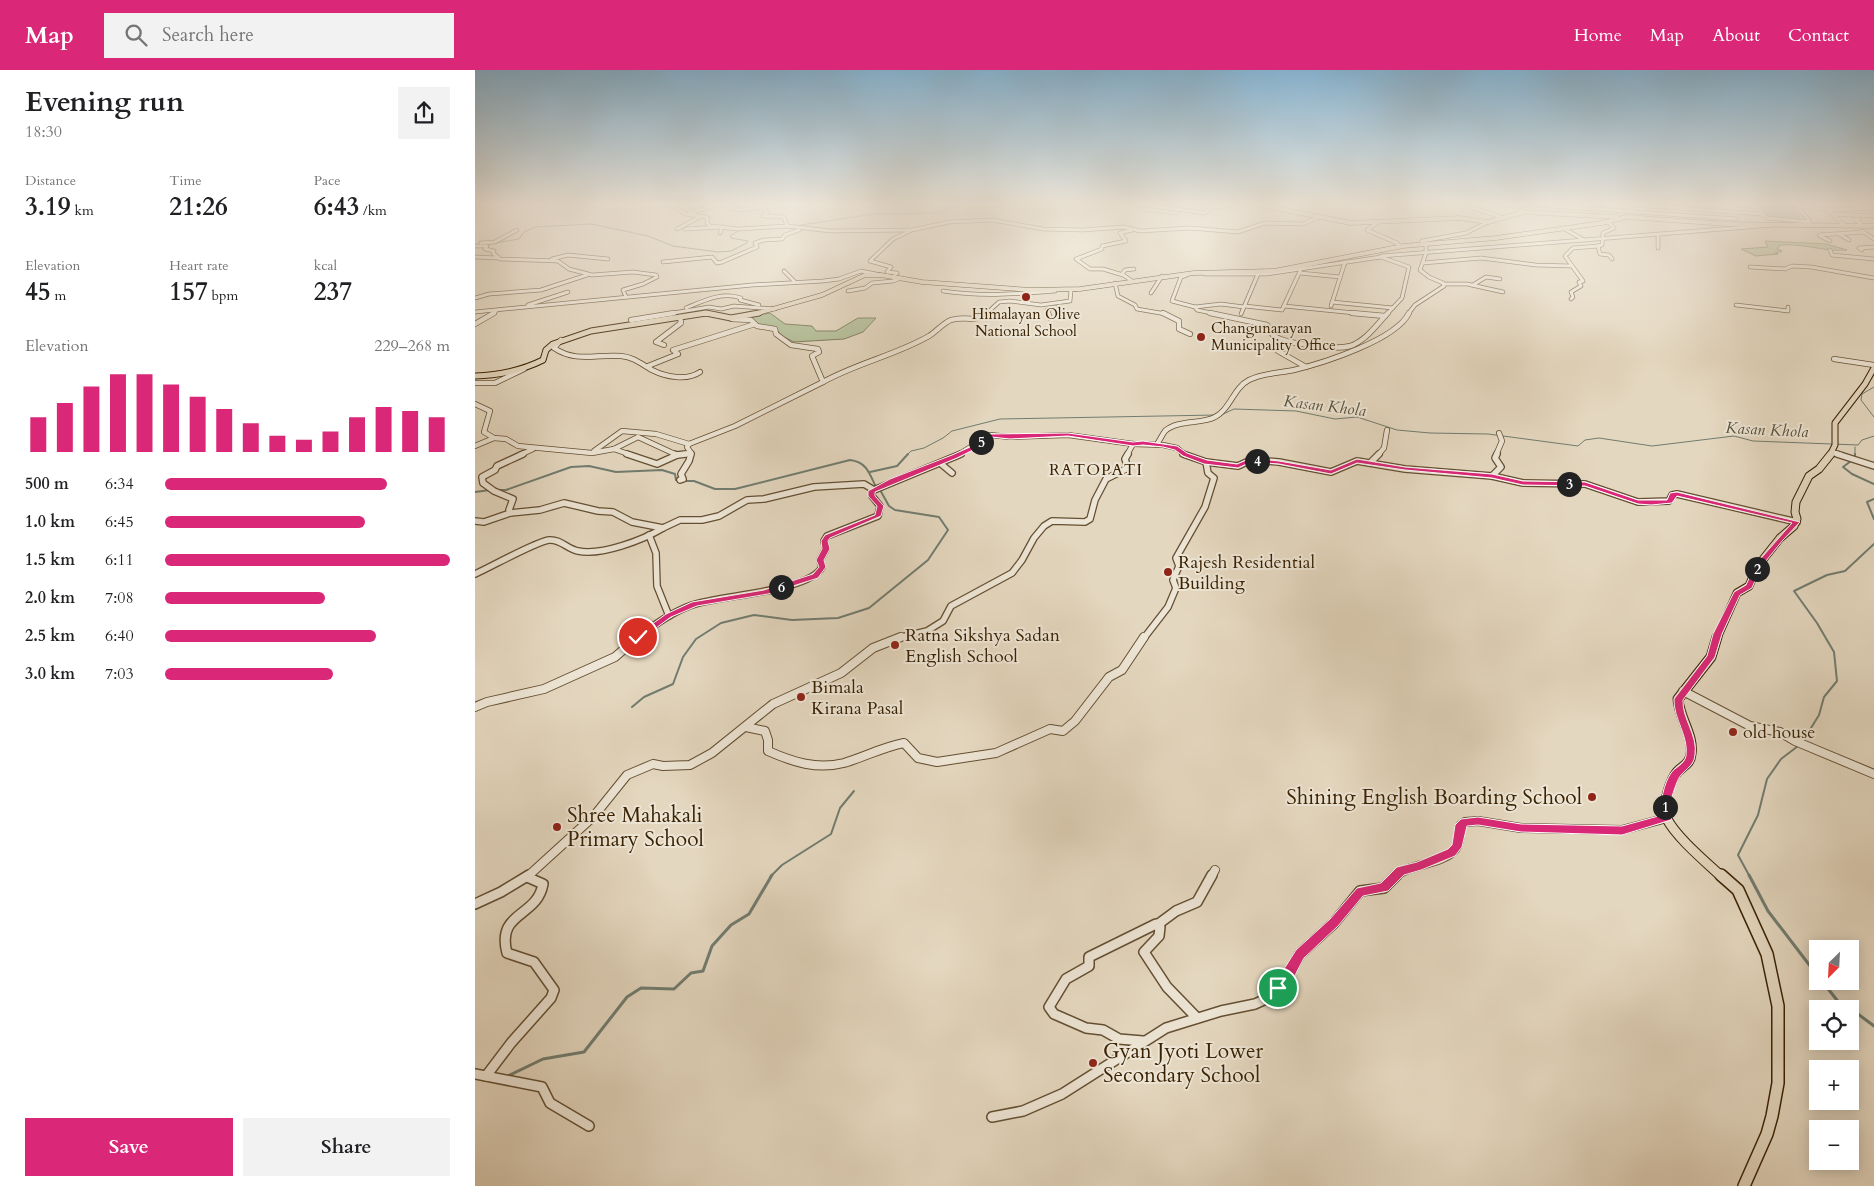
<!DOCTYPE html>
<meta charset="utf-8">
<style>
:root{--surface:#fff;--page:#f2f2f2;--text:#202124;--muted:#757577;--accent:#db2777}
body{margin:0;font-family:Cardo,serif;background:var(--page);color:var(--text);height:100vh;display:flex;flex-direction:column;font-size:19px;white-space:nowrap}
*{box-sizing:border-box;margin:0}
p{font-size:16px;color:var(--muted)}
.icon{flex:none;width:28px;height:28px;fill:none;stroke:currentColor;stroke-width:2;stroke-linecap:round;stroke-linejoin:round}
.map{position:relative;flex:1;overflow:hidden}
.side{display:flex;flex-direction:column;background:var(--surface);width:475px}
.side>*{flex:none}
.needle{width:32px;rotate:204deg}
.buttons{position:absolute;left:1334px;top:870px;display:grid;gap:10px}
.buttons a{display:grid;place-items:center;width:50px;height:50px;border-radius:0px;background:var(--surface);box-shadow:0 2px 12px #0003;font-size:25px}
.pin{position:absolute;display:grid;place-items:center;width:42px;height:42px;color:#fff;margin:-21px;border:2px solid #fff;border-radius:50%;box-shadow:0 1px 5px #0007}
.km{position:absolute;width:25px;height:25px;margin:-12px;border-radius:50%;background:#222;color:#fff;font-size:14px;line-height:25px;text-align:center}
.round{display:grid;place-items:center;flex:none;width:52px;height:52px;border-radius:0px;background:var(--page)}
.headline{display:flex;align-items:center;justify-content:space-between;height:85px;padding:0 25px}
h1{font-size:28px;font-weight:700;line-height:38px}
.stats{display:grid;grid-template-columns:repeat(3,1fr);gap:8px;height:85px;padding:5px 25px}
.stats div{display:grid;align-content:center}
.stats b{font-size:25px;font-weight:700}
.stats small{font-size:14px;font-weight:400}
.stats p{font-size:14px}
.chart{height:140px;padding:10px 25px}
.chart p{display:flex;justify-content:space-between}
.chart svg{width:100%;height:90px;margin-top:5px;stroke:var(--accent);stroke-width:6}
.action{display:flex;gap:10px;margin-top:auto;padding:10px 25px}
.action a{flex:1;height:58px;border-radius:0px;background:var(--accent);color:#fff;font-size:20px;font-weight:700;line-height:58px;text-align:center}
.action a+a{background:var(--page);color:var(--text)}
ul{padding:0 25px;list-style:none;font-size:16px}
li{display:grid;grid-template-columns:80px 60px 1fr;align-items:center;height:38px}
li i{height:12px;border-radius:6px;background:var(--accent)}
header{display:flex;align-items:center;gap:30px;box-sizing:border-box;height:70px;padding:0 25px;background:var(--accent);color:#fff}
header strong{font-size:24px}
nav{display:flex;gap:28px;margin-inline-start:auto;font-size:18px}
.search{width:350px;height:45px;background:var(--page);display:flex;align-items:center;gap:12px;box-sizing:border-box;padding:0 18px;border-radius:0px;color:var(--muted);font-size:19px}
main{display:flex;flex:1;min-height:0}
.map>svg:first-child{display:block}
</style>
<header>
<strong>Map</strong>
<div class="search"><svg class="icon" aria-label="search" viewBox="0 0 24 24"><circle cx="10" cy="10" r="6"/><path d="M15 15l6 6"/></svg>Search here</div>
<nav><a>Home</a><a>Map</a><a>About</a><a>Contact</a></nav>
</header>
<main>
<section class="side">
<div class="headline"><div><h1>Evening run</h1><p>18:30</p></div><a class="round"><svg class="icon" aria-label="share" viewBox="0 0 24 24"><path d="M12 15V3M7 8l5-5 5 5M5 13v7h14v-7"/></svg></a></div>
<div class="stats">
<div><p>Distance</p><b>3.19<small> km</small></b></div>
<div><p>Time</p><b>21:26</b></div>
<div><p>Pace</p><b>6:43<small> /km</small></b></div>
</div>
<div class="stats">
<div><p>Elevation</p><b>45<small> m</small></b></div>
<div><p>Heart rate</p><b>157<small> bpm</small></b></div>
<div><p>kcal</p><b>237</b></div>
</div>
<div class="chart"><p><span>Elevation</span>229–268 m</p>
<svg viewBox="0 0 160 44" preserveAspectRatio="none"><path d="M5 44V27M15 44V20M25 44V12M35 44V6M45 44V6M55 44V11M65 44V17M75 44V23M85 44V30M95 44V36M105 44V38M115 44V34M125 44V27M135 44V22M145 44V24M155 44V27"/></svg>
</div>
<ul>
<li><b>500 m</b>6:34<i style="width:78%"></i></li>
<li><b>1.0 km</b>6:45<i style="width:70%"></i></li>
<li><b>1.5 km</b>6:11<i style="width:100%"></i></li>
<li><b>2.0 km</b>7:08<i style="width:56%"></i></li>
<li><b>2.5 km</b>6:40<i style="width:74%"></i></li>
<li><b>3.0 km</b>7:03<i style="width:59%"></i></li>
</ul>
<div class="action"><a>Save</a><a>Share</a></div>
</section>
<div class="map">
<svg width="1399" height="1116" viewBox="0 0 1399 1116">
<rect width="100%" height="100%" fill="#e4d7bf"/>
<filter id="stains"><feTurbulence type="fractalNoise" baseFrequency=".004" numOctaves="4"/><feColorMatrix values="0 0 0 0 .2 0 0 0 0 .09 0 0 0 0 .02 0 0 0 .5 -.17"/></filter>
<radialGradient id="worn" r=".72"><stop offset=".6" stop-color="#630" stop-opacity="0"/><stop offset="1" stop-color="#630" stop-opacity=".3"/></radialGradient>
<g fill="#afbf96" stroke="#74704c">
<path d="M1290,171L1351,174L1372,180C1349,182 1328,173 1305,175L1302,179L1307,181L1300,183L1303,184L1281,186L1266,179L1293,177Z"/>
<path d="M295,243L310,254L337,256L341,261H361L383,248H401L388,262L369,269L319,272L307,266L300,258L284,255L273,247Z"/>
</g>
<path fill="#97b8b8" stroke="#717c70" d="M1283,135C1305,135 1313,131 1327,150C1311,149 1290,153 1283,135Z"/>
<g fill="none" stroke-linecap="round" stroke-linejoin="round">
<g stroke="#717c70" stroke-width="1">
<path d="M320,156L398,144L462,143L486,135"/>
<path d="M20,173L44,169L49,162L60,157L116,154L173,166L198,176L243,182L256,181L272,173L273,171L256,168L255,166L265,160"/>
<path d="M1399,317L1387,324L1386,330L1399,347"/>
<path d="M746,345L759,339L821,341L860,349L882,347L922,360L955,363L1013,364L1103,376L1110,370L1124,368L1177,376L1259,366L1278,371L1383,375L1387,370L1399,366"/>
<path d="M1380,377V385"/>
<path d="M432,385L436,381L449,378L468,368L477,361L525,349L741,345"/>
</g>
<g stroke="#717c70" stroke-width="2">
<path d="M1380,384V388L1368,397L1377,404L1399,414"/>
<path d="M395,402L422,396L433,384"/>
<path d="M209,411H219L240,419H260L375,390C391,392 394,402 400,415"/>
<path d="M22,420H31L96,397L114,396L141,402L187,400L200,404L201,410H204"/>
<path d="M0,422L15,420"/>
<path d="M1399,429L1392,432L1399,449"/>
<path d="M157,637L169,627L198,614L208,587L221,569L246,553L279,545L317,550L363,548L394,538L453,490L473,460L464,447L420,440L414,436L404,418"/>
<path d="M1328,671L1344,645L1349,627L1362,611L1359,582L1342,553L1319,521L1352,505L1370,501L1399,474"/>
<path d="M295,807L307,795L356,764L365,738L379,721"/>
<path d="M1275,807L1263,785L1283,745L1292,709L1306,689L1323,676"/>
</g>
<g stroke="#717c70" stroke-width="3">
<path d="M1274,805L1293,841L1342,905"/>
<path d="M1347,911L1365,934"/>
<path d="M1371,935L1399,956"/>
<path d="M33,1006L68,989L109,982L152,927L166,918L199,919L216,903L228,901L237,876L256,855L274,844L297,805"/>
</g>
<g stroke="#644f32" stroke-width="4.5">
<g id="minor-far4">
<path d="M188,135L201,137L210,144L231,147L233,148L232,153L235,156L263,159L312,156L356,161L436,160"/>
<path d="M217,135L212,136L213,140L219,143"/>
<path d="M245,135L264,140L289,137L292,143L288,146L309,147L312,156"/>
<path d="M664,135L666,139L702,143"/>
<path d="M672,135L730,143L739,136"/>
<path d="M732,135L746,137L750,135"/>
<path d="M1033,135H1042"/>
<path d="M1061,135L1262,149"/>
<path d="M1157,135L1287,144"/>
<path d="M1263,135L1282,137"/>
<path d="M1281,135L1291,148L1335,152L1323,137"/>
<path d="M1315,135L1358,140L1399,138"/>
<path d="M0,137L6,135"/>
<path d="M998,138L1029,148"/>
<path d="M1045,142L1051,135"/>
<path d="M214,143L243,135"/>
<path d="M1357,144L1399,146"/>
<path d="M1384,149H1380L1388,156"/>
<path d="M1133,152L1139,158L1128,163L1127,175L1123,176L1125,184L1134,185L1137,189"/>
<path d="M902,153L892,160L922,173L925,177"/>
<path d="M1088,158L1109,170"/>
<path d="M202,159L225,147"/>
<path d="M210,159L247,157L245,163"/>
<path d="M1387,161L1399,169"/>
<path d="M1364,164L1374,170"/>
<path d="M1183,165V178"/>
<path d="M1344,165L1389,162"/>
<path d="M1345,166L1355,171"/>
<path d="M6,173L20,172L42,160"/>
<path d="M947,175V171L991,163L1013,152"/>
<path d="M0,176H12L10,179L19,181L18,183L25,189L83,191L94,199L117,205L158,202L181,205L182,207L168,214L148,220L151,227"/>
<path d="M1355,180L1357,185L1399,189"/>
<path d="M1387,180L1384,178L1399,177"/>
<path d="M906,186L1298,155"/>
<path d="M0,187L23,188"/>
<path d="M77,189L93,185L133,189"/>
<path d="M188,192L237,187L242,193L247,192L282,177L280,173L289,170L307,169L310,165L324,160"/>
<path d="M948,193L1006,188L1061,195L1096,196"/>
<path d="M1275,197L1310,199L1317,196L1336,197L1399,208"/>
<path d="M309,201L320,212"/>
<path d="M825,203L865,207"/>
<path d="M729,204H791L906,187L934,197L927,228L912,244"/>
<path d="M648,205L628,199H615L601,189L627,179V176L651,171L645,163L657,160"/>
<path d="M712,205L706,207L697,231L720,237L746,234L769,237"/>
<path d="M419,206L422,203L412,202L416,197L395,191L418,169L437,160L474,152L517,150L568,159L608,160L649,157L665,161L715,158L763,162L790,153L828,154L842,148"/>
<path d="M657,211L647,204L650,200L659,199"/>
<path d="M640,213L643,226L660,235L662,239L691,244"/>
<path d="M969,214H992L1028,222"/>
<path d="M998,215L1011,207L1025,209"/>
<path d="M373,221L390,218L397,213L418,211L426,208"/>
<path d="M468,221C508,227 540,224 580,221"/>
<path d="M676,223L687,206"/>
<path d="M0,228L14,224L66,220L112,205"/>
<path d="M1096,229L1098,227L1096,222L1106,216L1104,212L1108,211L1090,186L1098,178L1123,176"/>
<path d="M857,232L918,238"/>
<path d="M53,235L93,222"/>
<path d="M1261,235L1313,241V237"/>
<path d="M770,236L807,240L826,199"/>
<path d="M809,236L890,244"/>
<path d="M856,236L870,192"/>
<path d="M720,237L722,240L741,244"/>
<path d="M211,238C228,231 248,221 266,228L265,230L284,235"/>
<path d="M0,242L277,215L348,211L364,209L386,201L406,205"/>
<path d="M17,244L21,241"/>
<path d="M192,244L234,237L246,239L259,236L300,239"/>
<path d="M511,244L524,232L535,231L566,235L595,231L596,220L602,219"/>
<path d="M574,244L572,240L580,237"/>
<path d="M766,244L783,204"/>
<path d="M933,244L940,235L969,216L968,213L954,207L945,200L951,183V174"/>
</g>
</g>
<g stroke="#644f32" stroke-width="6">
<g id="minor-far3">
<path d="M573,243L575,248"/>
<path d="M688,243L704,251V259L715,264"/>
<path d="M735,243L792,255C794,258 796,263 798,265C809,274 861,280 875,276C891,271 902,254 913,243"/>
<path d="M877,243L910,246"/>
<path d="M156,250L199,243"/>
<path d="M0,254L19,243"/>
<path d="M86,270L79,278C101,293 122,284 146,286C159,287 166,294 177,300C191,307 212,311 225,302"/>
<path d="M189,275L181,272L206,253L205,247"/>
<path d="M803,281L831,297"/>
<path d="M1359,289L1399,295"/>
<path d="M173,296L203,284L198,280L280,254"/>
<path d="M348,312C382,293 421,285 454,266C461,262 468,253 476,250C490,245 499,254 512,243"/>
<path d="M0,313H20L49,299"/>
<path d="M0,334L15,341L9,362L19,368L31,369L43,376L117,383L139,379"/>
<path d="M682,374C685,370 687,365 690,361C702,350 724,354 738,348C755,341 758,318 774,310C788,303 805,303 819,300C848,293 921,270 934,243"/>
<path d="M0,376L19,368"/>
<path d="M139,379L156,385"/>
<path d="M139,379L163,367L202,385"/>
<path d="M119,381L147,361L181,364L214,374"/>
<path d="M1357,382L1366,385"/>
<path d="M45,385L58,379"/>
<path d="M202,385L216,383L212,377L214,374L260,356L348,312L337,286L344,282L343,279L316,275L301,264L300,259L282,256L276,250L257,249"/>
<path d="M216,385V383"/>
<path d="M483,385L515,365L535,367L593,365L658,374L688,375L702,378L710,385"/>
<path d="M652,385L658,374"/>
<path d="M903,385L909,378L912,360"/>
<path d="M1021,385L1027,371L1024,363"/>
</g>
</g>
<g stroke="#644f32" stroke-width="8">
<g id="minor-far2">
<path d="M152,384L182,394L202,385L199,384"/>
<path d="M708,384L731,392L763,396L776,390L804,392L856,402L882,391L930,399L1017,406L1048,413L1110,414L1163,432L1194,431L1197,425L1202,424L1322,452"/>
<path d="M1362,384L1399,396"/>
<path d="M202,385L211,384"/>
<path d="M465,393L477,403"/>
<path d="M895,393L904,384"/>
<path d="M1017,406L1026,397L1020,388L1022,384"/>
<path d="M205,410L208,409L206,404L214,391L216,384"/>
<path d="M35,443L34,440L38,429L19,421L8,413L7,407L20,400L22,396L48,384"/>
<path d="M0,451L9,452L35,443L65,440L89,433L123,441L138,442L157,452L188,458L205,450H227L244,446L272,430L289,429L339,417L389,414L399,420L486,384"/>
<path d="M174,465L181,483L182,516L194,546"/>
<path d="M0,504C16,497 60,472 74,470C86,469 92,479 103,481C126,486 168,470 188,458"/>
<path d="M162,568C179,555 197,542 217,535C245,525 334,522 347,497L345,490L351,479L349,471L352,466L403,446L405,436L397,426V421L399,420"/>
<path d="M423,568L452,561L468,551L476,536L537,503L547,490L559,468L569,456L577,451L610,452L615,449L620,430L631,409L653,398L650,389L653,384"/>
<path d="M669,568L693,537L701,518L698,510L704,496L701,488L730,437L739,408L733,403L731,392"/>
</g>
</g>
<g stroke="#644f32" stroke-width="10">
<g id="minor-far1">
<path d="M1208,621L1275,656L1305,662L1320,671L1399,704"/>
<path d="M0,637L12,632L69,619L140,587L163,567"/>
<path d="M271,657L290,661L293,670V681C318,692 342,700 369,693C389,687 408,677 429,673L443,688L462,692L521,683L575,659L588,661L600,651L634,607L647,600L669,567"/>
<path d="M52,807L119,746L152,705L178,694L188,696L215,695L237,683L298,634L366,603L398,578L426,567"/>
<path d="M736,807L740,800"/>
<path d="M920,807C934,793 969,795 981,778C985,773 985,762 986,755L990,752L1003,751L1046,758L1147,760L1192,748"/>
</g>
</g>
<g stroke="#644f32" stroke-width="12">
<g id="minor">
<path d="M0,834L26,822L54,805"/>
<path d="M682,855L701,841L722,832L737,805"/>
<path d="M668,971L644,969L628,960L611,958L579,944L574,937L591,909L614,896V887L681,854L685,857L684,866L669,882L692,917L722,948"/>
<path d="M0,1004L67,1017L75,1033L114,1056"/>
<path d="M11,1006L36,973L76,928L79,920L59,892L32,883C21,841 62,848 68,814L52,807"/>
<path d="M517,1047L548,1041L587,1024L691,958L746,941L780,934L793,928L812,907L825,884L859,853L885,821L909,818L922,805"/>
</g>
</g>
<g stroke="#392203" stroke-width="5">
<g id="major-far4">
<path d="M784,135L876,153L984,148L1013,152L1049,142L1142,147"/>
<path d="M1352,135L1357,144L1370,156"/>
<path d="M225,244H236"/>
<path d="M280,244L347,225L390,205H406L447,212L556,220L605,219L719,203L799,201L928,176L1021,168L1127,153L1152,147L1252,154L1399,156"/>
</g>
</g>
<g stroke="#392203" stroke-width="7">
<g id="major-far3">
<path d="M0,306C25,305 46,301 68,290L71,280L78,274L116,261L231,243L256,248L284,243"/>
<path d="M1355,385L1360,375V353L1390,314L1399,298"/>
</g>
</g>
<g stroke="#392203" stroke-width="9">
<path id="major-far2" d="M1242,568L1262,523L1274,516L1282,497L1305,468L1319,456L1322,449L1320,442L1321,432L1334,406L1344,399L1356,384"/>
</g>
<g stroke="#392203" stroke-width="11">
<path id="major-far1" d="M1242,567L1236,587L1203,629C1204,648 1219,665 1216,684C1215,696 1205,696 1200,705C1194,715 1187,737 1192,749C1202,768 1231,792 1247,807"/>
</g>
<g stroke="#392203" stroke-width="14">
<path id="major" d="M1246,805L1263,820L1292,884L1303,936V1013L1297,1046L1292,1064L1269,1116"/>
</g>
<use href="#minor-far4" stroke="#ede5d5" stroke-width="3"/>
<use href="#minor-far3" stroke="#ede5d5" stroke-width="4.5"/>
<use href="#minor-far2" stroke="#ede5d5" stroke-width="5.5"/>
<use href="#minor-far1" stroke="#ede5d5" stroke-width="8"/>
<use href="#minor" stroke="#ede5d5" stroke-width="9"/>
<use href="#major-far4" stroke="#e4d7bf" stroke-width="4"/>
<use href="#major-far3" stroke="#e4d7bf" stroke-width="5"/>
<use href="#major-far2" stroke="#e4d7bf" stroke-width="7"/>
<use href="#major-far1" stroke="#e4d7bf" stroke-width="9"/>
<use href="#major" stroke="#e4d7bf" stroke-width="11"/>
</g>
<linearGradient id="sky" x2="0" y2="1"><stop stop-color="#87b6d5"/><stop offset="0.46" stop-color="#f3ede2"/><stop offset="1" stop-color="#f3ede2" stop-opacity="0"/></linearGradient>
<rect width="1399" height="291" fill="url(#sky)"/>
<path fill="#db2777" stroke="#fff" d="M593,363L658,372L668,371L702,376L712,383L732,390L762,394L776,388L804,391L856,400L882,389L930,397L1017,404L1048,411L1110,412L1163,430H1192L1195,423L1202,422L1325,452L1308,470L1286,497L1277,518L1265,525L1247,564L1240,587L1208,630C1207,649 1223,665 1220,685C1219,698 1207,700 1203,710C1200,717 1196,728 1195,736C1194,741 1198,745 1196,750L1147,765L1046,762L1003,755L992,756L987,777L980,786L946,800L929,805L913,821L888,826L863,856L829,888L817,911L807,922L803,924L798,922L797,918L821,880L855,849L882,818L906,813L922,797L942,792L973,779L977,775L980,755L986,749L1003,747L1046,754L1147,756L1187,745C1184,734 1189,713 1196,703C1200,697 1209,695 1211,686C1214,666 1198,648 1199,629L1232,586L1238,564L1259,522L1271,515L1280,495L1317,453L1202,426L1197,433L1176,435L1163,434L1110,416L1048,415L1017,408L930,400L882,393L856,404L804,394L776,392L763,398L729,394L708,386L700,380L688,377L668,375L658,376L593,366L535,369L516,367L500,379L482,388L400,422V426L409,436L406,446L355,468L353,471L355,479L349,490L351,497L343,508L293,524L222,536L196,547L166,569H160L159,567L191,544L217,532L289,520L338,504L344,497L341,490L347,479L346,471L350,465L400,445L402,436L393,426V421L415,409L477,385L495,377L513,364Z"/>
<g fill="#8f2418" stroke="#ede5d5" stroke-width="2">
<circle cx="551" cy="227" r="5"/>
<circle cx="726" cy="267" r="5"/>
<circle cx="693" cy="502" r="5"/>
<circle cx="420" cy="575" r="5"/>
<circle cx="326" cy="627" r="5"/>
<circle cx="1258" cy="662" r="5"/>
<circle cx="1117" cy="727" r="5"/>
<circle cx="82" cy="757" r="5"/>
<circle cx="618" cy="993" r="5"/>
</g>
<g text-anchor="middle" stroke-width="4" stroke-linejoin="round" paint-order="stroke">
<g font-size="15" fill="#392203" stroke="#ede5d5">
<text x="551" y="249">Himalayan Olive<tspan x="551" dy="17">National School</tspan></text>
<text x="736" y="263" text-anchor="start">Changunarayan<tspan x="736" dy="17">Municipality Office</tspan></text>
</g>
<g font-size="16" font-style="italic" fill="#554f39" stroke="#ede5d5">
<text transform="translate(850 335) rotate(7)" y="6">Kasan Khola</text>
<text transform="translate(1292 359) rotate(3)" y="6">Kasan Khola</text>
</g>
<g font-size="16" letter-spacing="1" fill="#392203" stroke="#ede5d5">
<text x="621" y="405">RATOPATI</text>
</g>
<g font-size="18" fill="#392203" stroke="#ede5d5" text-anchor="start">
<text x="703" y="498">Rajesh Residential<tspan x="703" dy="21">Building</tspan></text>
<text x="430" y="571">Ratna Sikshya Sadan<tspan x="430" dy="21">English School</tspan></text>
<text x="336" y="623">Bimala<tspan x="336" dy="21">Kirana Pasal</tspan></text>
<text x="1268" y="668">old house</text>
</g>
<g font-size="21" fill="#392203" stroke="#ede5d5" text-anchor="start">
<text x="1107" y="734" text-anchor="end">Shining English Boarding School</text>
<text x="92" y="752">Shree Mahakali<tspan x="92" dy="24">Primary School</tspan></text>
<text x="628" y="988">Gyan Jyoti Lower<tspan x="628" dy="24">Secondary School</tspan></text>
</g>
</g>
<rect width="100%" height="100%" filter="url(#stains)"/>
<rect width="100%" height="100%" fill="url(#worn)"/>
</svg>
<div class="buttons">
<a><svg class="needle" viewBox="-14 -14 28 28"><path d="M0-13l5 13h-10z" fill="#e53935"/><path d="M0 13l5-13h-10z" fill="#757577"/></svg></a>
<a><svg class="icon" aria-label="locate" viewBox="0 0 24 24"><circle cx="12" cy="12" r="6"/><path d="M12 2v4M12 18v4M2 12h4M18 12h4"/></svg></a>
<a>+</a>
<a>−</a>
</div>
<div class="pin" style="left:803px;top:918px;background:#1e9e55"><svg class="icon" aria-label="arrive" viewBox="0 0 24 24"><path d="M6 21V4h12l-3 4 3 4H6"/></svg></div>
<div class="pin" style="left:163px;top:567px;background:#d93025"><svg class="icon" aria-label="check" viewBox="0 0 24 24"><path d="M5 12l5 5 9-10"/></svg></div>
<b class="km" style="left:1190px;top:737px">1</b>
<b class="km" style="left:1282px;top:499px">2</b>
<b class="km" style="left:1094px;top:414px">3</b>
<b class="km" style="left:782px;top:391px">4</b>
<b class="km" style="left:506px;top:372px">5</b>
<b class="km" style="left:306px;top:517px">6</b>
</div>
</main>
